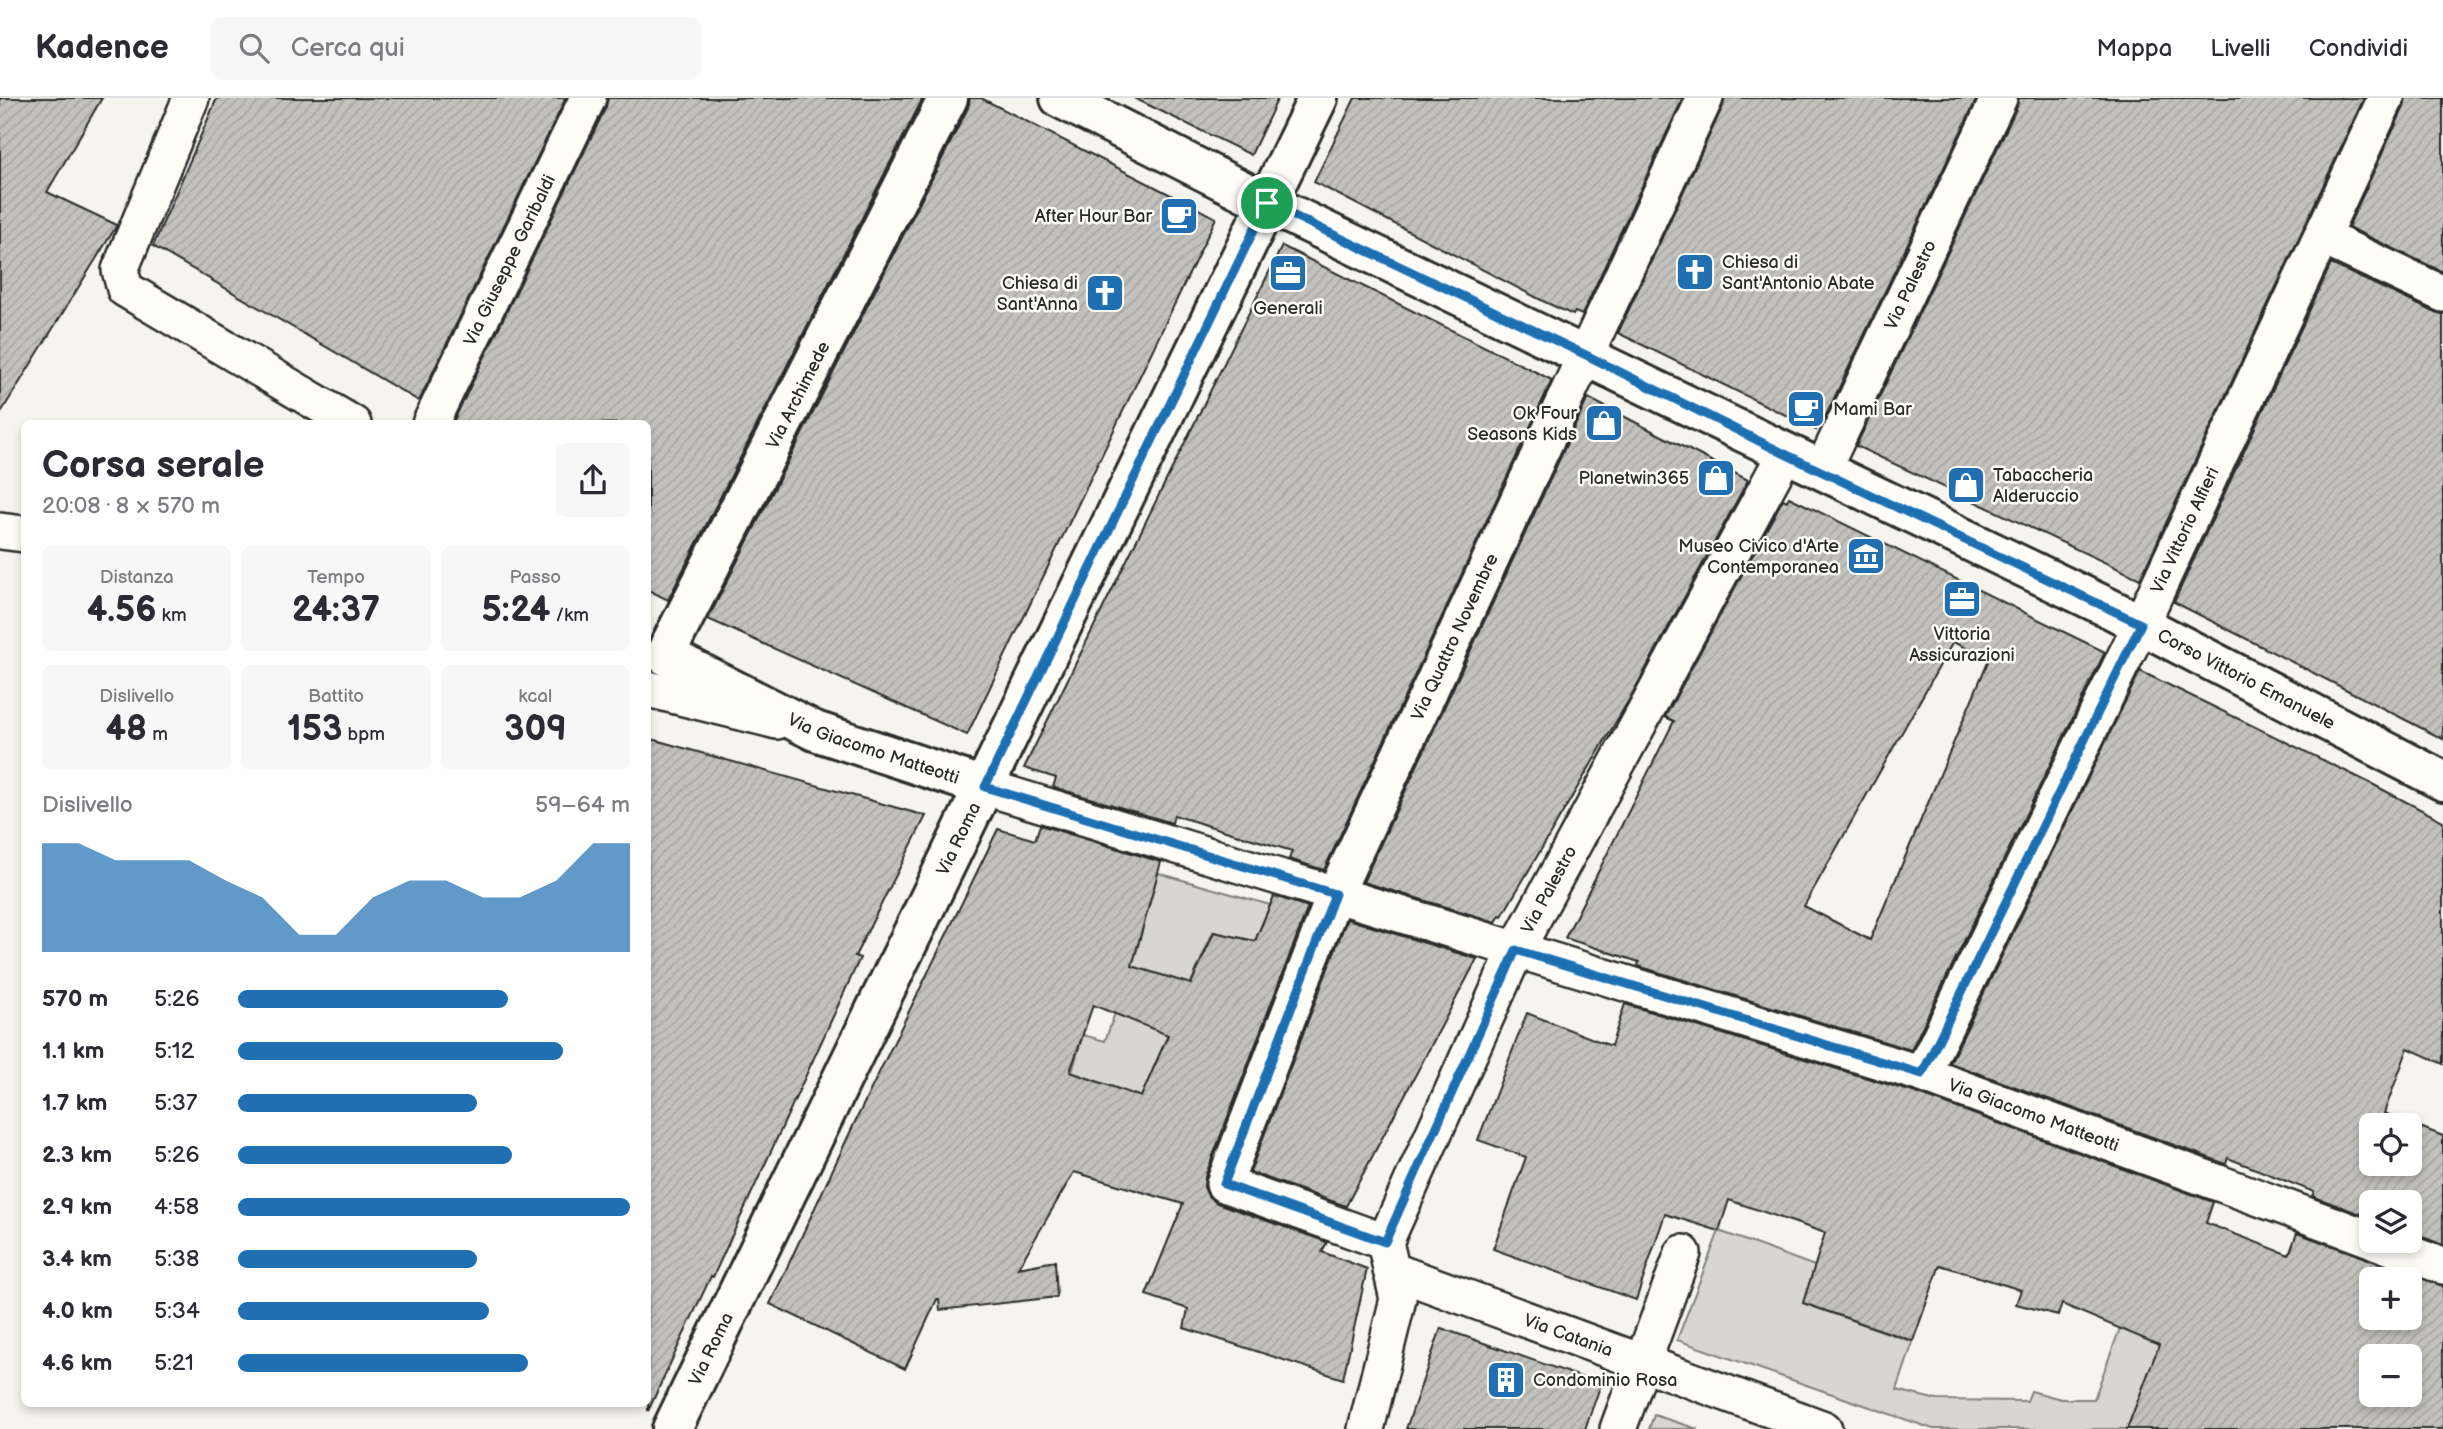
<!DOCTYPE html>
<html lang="it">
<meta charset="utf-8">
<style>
:root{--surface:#fff;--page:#f7f7f7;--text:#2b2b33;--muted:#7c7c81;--line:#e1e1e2;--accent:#1f6fb2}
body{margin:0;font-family:"Balsamiq Sans",sans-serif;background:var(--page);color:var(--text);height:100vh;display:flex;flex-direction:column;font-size:26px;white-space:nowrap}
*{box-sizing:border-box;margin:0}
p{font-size:23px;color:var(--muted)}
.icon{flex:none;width:38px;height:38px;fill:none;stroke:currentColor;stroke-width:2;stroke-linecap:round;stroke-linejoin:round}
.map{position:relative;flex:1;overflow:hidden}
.sheet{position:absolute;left:21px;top:322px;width:630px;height:987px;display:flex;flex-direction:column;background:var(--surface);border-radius:10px;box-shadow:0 4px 10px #0003}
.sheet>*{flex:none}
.controls{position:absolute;left:2359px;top:1015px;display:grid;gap:14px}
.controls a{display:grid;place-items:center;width:63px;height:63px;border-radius:10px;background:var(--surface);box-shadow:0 4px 10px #0003;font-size:35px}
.pin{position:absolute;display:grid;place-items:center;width:60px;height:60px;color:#fff;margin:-30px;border:4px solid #fff;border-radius:50%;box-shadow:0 2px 7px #0007}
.round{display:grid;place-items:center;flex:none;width:74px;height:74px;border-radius:10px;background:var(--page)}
.headline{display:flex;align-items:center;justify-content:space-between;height:119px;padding:0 21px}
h1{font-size:38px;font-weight:700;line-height:52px}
.metrics{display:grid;grid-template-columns:repeat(3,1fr);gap:10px;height:119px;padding:7px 21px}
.metrics div{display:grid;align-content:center;border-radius:10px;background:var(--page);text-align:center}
.metrics b{font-size:35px;font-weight:700}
.metrics small{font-size:19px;font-weight:400}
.metrics p{font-size:19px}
.chart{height:196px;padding:14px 21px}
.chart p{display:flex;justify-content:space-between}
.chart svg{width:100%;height:126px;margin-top:7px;fill:var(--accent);opacity:.7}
ul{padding:0 21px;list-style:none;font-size:23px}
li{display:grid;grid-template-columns:112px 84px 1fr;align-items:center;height:52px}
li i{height:18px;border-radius:9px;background:var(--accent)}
header{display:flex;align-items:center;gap:42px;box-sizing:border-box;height:98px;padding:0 35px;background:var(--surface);border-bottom:2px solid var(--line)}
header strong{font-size:33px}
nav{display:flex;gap:38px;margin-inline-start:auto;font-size:24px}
.search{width:490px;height:63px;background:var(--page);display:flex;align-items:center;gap:18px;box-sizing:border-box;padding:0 24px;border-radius:10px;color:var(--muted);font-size:26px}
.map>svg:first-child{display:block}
</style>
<header>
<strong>Kadence</strong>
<div class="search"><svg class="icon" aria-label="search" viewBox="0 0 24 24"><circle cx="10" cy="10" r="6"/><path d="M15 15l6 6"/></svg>Cerca qui</div>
<nav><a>Mappa</a><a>Livelli</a><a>Condividi</a></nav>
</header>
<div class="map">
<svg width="2443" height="1331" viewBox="0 0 2443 1331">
<defs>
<pattern id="building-hatch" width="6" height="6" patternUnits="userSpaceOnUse" patternTransform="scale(1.75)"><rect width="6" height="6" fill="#c2c1be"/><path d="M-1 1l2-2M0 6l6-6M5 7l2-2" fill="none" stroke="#a7a6a3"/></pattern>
</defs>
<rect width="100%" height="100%" fill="#f5f4ef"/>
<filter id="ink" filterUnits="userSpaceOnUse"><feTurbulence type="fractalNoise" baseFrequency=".0143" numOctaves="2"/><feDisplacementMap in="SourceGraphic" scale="14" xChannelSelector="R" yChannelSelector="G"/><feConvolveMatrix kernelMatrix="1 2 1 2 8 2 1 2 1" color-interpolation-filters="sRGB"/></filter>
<g filter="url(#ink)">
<g fill="#d7d6d2" stroke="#81807e" stroke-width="2">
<path d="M1158,775L1270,807L1255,843L1213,834L1141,999L1072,974L1083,937L1105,943L1136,856Z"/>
<path d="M1719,1133L1815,1168L1803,1205L1913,1244L1897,1292L1937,1302L2027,1303L2031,1293L2061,1301H2094L2134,1192L2175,1206L2128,1328L2136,1331H1933L1677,1242Z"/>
<path d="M1654,1317L1698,1331H1649Z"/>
</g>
<g fill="url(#building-hatch)" stroke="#2b2b2b" stroke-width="2" fill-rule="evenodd">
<path d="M0,0H102L47,94L117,127L0,316Z"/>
<path d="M217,0H566L419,303L153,148Z"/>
<path d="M608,0H923L668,502L648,492V326L453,324L606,9Z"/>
<path d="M970,0H981L1216,120L967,637L708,521L968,10Z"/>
<path d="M1134,0H1278L1251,57Z"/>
<path d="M1355,0H1683L1582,217L1575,214L1573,217L1545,204L1314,84Z"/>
<path d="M1725,0H1977L1820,330L1817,329L1816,332L1618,235L1723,8Z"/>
<path d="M2019,0H2364L2140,481L1856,348L2017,9Z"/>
<path d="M2406,0H2443V174L2348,129L2404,9Z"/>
<path d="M1282,148L1552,282L1324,772L1289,761L1292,753L1209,728L1174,717L1172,725L1053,689L1056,680L1024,670Z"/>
<path d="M2331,166L2434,214L2443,216V641L2174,504Z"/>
<path d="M1588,300L1748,382L1630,600L1502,818L1500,817L1496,824L1363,784Z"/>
<path d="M1789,399L2105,554L1911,952L1638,868L1639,864L1565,840L1674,623L1665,619L1783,401L1787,403ZM1953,544L1989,561L1870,842L1804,808Z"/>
<path d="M2140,573L2372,686L2443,723V966L2408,950L2384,1015L2443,1038V1147L2410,1134V1104H2371V1120L2312,1098L2314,1094L2228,1060L2226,1066L1950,965ZM2371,1027H2410V1066H2371Z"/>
<path d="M648,640L926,718L855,858L860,860L713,1179L711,1178L648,1313Z"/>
<path d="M1040,727L1161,764L1132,868L1191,886L1214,834L1255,843L1274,798L1308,809L1205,1079L1204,1089L1208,1098L1217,1105L1327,1144L1322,1154L1367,1171L1343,1281L1184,1230L1188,1211L1146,1197L1183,1106L1074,1074L1018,1170L1055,1163L1057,1199L940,1212L939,1201H937L905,1271L770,1206L854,1026L998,731L1035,742ZM1093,907L1168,937L1141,999L1070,974Z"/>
<path d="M1347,821L1477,861L1346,1108L1250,1074Z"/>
<path d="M1625,906L1916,995L2213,1104L2206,1125L2289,1157L2297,1135L2443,1188V1331H2127L2159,1247L2062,1206L2058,1217L2016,1206L2021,1192L1940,1167L1913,1243L1803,1205L1825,1135L1729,1102L1719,1133L1665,1116L1636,1202L1493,1151L1526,1059L1478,1042L1527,915L1611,948ZM2371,1181H2410V1220H2371ZM2371,1258H2410V1297H2371Z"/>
<path d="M1441,1230L1601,1286L1585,1331H1406Z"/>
</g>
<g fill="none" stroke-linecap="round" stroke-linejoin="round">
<g stroke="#2b2b2b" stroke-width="40">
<g id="minor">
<path d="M191,0L120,172L125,191L353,326"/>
<path d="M2322,139L2443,196"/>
<path id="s1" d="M430,326L588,0"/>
<path id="s2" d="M1822,373L1999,0"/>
<path d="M0,433L24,436"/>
<path d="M648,591L777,623"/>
<path id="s3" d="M985,689L1922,976L2371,1141"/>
<path id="s4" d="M1922,976L2141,526L2386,0"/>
<path d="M2375,1143L2443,1168"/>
<path id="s5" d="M1385,1144L1224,1086L1335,796L1705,0"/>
<path id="s6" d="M1391,1172L1824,1331"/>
<path id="s7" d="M1366,1331L1398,1201L1385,1144L1516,852L1785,356"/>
<path d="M1618,1331L1683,1155"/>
</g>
</g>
<g stroke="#2b2b2b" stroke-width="44">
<g id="secondary">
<path id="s8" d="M948,0L665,557L815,633L985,689"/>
<path id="s9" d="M1060,0L1267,105L2113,512L2443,683"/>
<path id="s10" d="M672,1331L1318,0"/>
</g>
</g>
<use href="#minor" stroke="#fdfcf7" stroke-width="35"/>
<use href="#secondary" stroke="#fdfcf7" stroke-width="38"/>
</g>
</g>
<g fill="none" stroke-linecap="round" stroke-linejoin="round" filter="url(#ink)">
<g stroke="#fff" stroke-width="14">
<path id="route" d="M1267,105L1586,257L1785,356L2141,526L1922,976L1516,852L1385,1144L1224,1086L1335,796L985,689Z"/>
</g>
<use href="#route" stroke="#1f6fb2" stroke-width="9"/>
</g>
<defs>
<g id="cafe-square" transform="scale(2.0125)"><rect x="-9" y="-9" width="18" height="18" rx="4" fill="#1f6fb2" stroke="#fdfcf7"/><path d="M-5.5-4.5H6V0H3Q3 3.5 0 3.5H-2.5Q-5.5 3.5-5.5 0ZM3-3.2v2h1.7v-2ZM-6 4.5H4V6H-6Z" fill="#fff"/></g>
<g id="church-square" transform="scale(2.0125)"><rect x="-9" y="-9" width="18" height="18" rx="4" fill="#1f6fb2" stroke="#fdfcf7"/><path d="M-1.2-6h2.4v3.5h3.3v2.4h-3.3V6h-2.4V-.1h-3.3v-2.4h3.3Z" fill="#fff"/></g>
<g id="office-square" transform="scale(2.0125)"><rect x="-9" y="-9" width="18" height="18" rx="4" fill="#1f6fb2" stroke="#fdfcf7"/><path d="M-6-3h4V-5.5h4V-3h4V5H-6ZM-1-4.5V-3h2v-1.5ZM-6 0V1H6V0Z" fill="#fff"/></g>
<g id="shop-square" transform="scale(2.0125)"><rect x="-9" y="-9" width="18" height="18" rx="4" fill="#1f6fb2" stroke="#fdfcf7"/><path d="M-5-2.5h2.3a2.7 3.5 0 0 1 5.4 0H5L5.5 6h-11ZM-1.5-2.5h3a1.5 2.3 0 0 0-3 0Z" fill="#fff"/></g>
<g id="museum-square" transform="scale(2.0125)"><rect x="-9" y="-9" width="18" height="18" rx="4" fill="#1f6fb2" stroke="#fdfcf7"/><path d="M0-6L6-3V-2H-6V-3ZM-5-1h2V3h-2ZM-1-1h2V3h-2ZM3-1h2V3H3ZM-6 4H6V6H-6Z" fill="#fff"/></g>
<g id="building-square" transform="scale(2.0125)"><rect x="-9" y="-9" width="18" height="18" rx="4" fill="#1f6fb2" stroke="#fdfcf7"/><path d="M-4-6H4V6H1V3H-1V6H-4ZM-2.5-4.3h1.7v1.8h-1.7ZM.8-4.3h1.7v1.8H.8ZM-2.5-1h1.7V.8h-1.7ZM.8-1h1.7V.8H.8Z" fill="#fff"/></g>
</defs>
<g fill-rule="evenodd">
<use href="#cafe-square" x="1179" y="118"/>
<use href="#church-square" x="1695" y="174"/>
<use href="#office-square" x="1288" y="175"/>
<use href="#church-square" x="1105" y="195"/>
<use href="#cafe-square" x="1806" y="311"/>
<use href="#shop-square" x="1604" y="325"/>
<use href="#shop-square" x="1716" y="380"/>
<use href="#shop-square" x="1966" y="387"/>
<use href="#museum-square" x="1866" y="458"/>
<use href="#office-square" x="1962" y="501"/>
<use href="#building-square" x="1506" y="1282"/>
</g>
<g text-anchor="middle" stroke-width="5" stroke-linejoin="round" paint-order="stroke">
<g font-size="18" fill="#2b2b2b" stroke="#fdfcf7" text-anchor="end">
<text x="1152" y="124">After Hour Bar</text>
<text x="1722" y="170" text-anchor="start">Chiesa di<tspan x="1722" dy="21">Sant'Antonio Abate</tspan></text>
<text x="1078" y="191">Chiesa di<tspan x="1078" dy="21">Sant'Anna</tspan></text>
<text x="1288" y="216" text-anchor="middle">Generali</text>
<text x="1833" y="317" text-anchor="start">Mami Bar</text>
<text x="1577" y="321">Ok Four<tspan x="1577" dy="21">Seasons Kids</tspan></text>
<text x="1993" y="383" text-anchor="start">Tabaccheria<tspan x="1993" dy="21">Alderuccio</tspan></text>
<text x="1689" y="386">Planetwin365</text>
<text x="1839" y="454">Museo Civico d'Arte<tspan x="1839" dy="21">Contemporanea</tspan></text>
<text x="1962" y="542" text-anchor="middle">Vittoria<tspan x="1962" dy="21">Assicurazioni</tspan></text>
<text x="1533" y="1288" text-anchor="start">Condominio Rosa</text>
</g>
<g font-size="18" fill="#2b2b2b" stroke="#fdfcf7">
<text dy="6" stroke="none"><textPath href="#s1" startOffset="182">Via Giuseppe Garibaldi</textPath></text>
<text dy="6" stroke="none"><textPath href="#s2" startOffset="206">Via Palestro</textPath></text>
<text transform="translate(798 297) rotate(-63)" y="6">Via Archimede</text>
<text dy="6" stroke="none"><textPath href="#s4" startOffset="604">Via Vittorio Alfieri</textPath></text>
<text dy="6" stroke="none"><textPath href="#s5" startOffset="765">Via Quattro Novembre</textPath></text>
<text dy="6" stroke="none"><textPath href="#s9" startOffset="1321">Corso Vittorio Emanuele</textPath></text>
<text dy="6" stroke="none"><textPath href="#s8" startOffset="854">Via Giacomo Matteotti</textPath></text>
<text dy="6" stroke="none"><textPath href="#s10" startOffset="656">Via Roma</textPath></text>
<text dy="6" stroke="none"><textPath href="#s7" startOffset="581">Via Palestro</textPath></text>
<text dy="6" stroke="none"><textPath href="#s3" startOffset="1099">Via Giacomo Matteotti</textPath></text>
<text dy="6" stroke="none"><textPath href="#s6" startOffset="189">Via Catania</textPath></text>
<text dy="6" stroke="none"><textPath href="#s10" startOffset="89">Via Roma</textPath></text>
</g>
</g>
</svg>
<div class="controls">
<a><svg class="icon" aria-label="locate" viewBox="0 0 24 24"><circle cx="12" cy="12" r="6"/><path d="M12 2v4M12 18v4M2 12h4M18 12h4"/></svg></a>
<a><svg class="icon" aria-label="layers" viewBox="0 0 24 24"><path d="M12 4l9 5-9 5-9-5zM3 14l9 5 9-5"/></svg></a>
<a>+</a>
<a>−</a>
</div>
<div class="pin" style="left:1267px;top:105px;background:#1e9e55"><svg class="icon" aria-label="arrive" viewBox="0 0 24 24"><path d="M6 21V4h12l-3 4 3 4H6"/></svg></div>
<section class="sheet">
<div class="headline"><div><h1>Corsa serale</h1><p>20:08 · 8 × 570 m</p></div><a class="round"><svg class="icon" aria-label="share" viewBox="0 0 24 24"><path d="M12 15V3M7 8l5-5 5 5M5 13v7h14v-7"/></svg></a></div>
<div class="metrics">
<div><p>Distanza</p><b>4.56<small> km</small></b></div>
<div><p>Tempo</p><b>24:37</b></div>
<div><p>Passo</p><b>5:24<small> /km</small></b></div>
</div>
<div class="metrics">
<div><p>Dislivello</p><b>48<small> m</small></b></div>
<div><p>Battito</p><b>153<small> bpm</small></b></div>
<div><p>kcal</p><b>309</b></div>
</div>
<div class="chart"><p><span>Dislivello</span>59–64 m</p>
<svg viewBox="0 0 160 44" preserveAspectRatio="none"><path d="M0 44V6L10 6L20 12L30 12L40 12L50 19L60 25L70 38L80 38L90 25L100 19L110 19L120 25L130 25L140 19L150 6L160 6V44z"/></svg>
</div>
<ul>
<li><b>570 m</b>5:26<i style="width:69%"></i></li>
<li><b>1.1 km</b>5:12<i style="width:83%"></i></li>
<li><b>1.7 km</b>5:37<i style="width:61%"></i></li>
<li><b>2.3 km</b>5:26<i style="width:70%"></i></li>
<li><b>2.9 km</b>4:58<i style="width:100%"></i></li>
<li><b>3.4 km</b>5:38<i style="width:61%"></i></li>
<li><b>4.0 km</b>5:34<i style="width:64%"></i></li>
<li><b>4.6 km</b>5:21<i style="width:74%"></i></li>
</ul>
</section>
</div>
